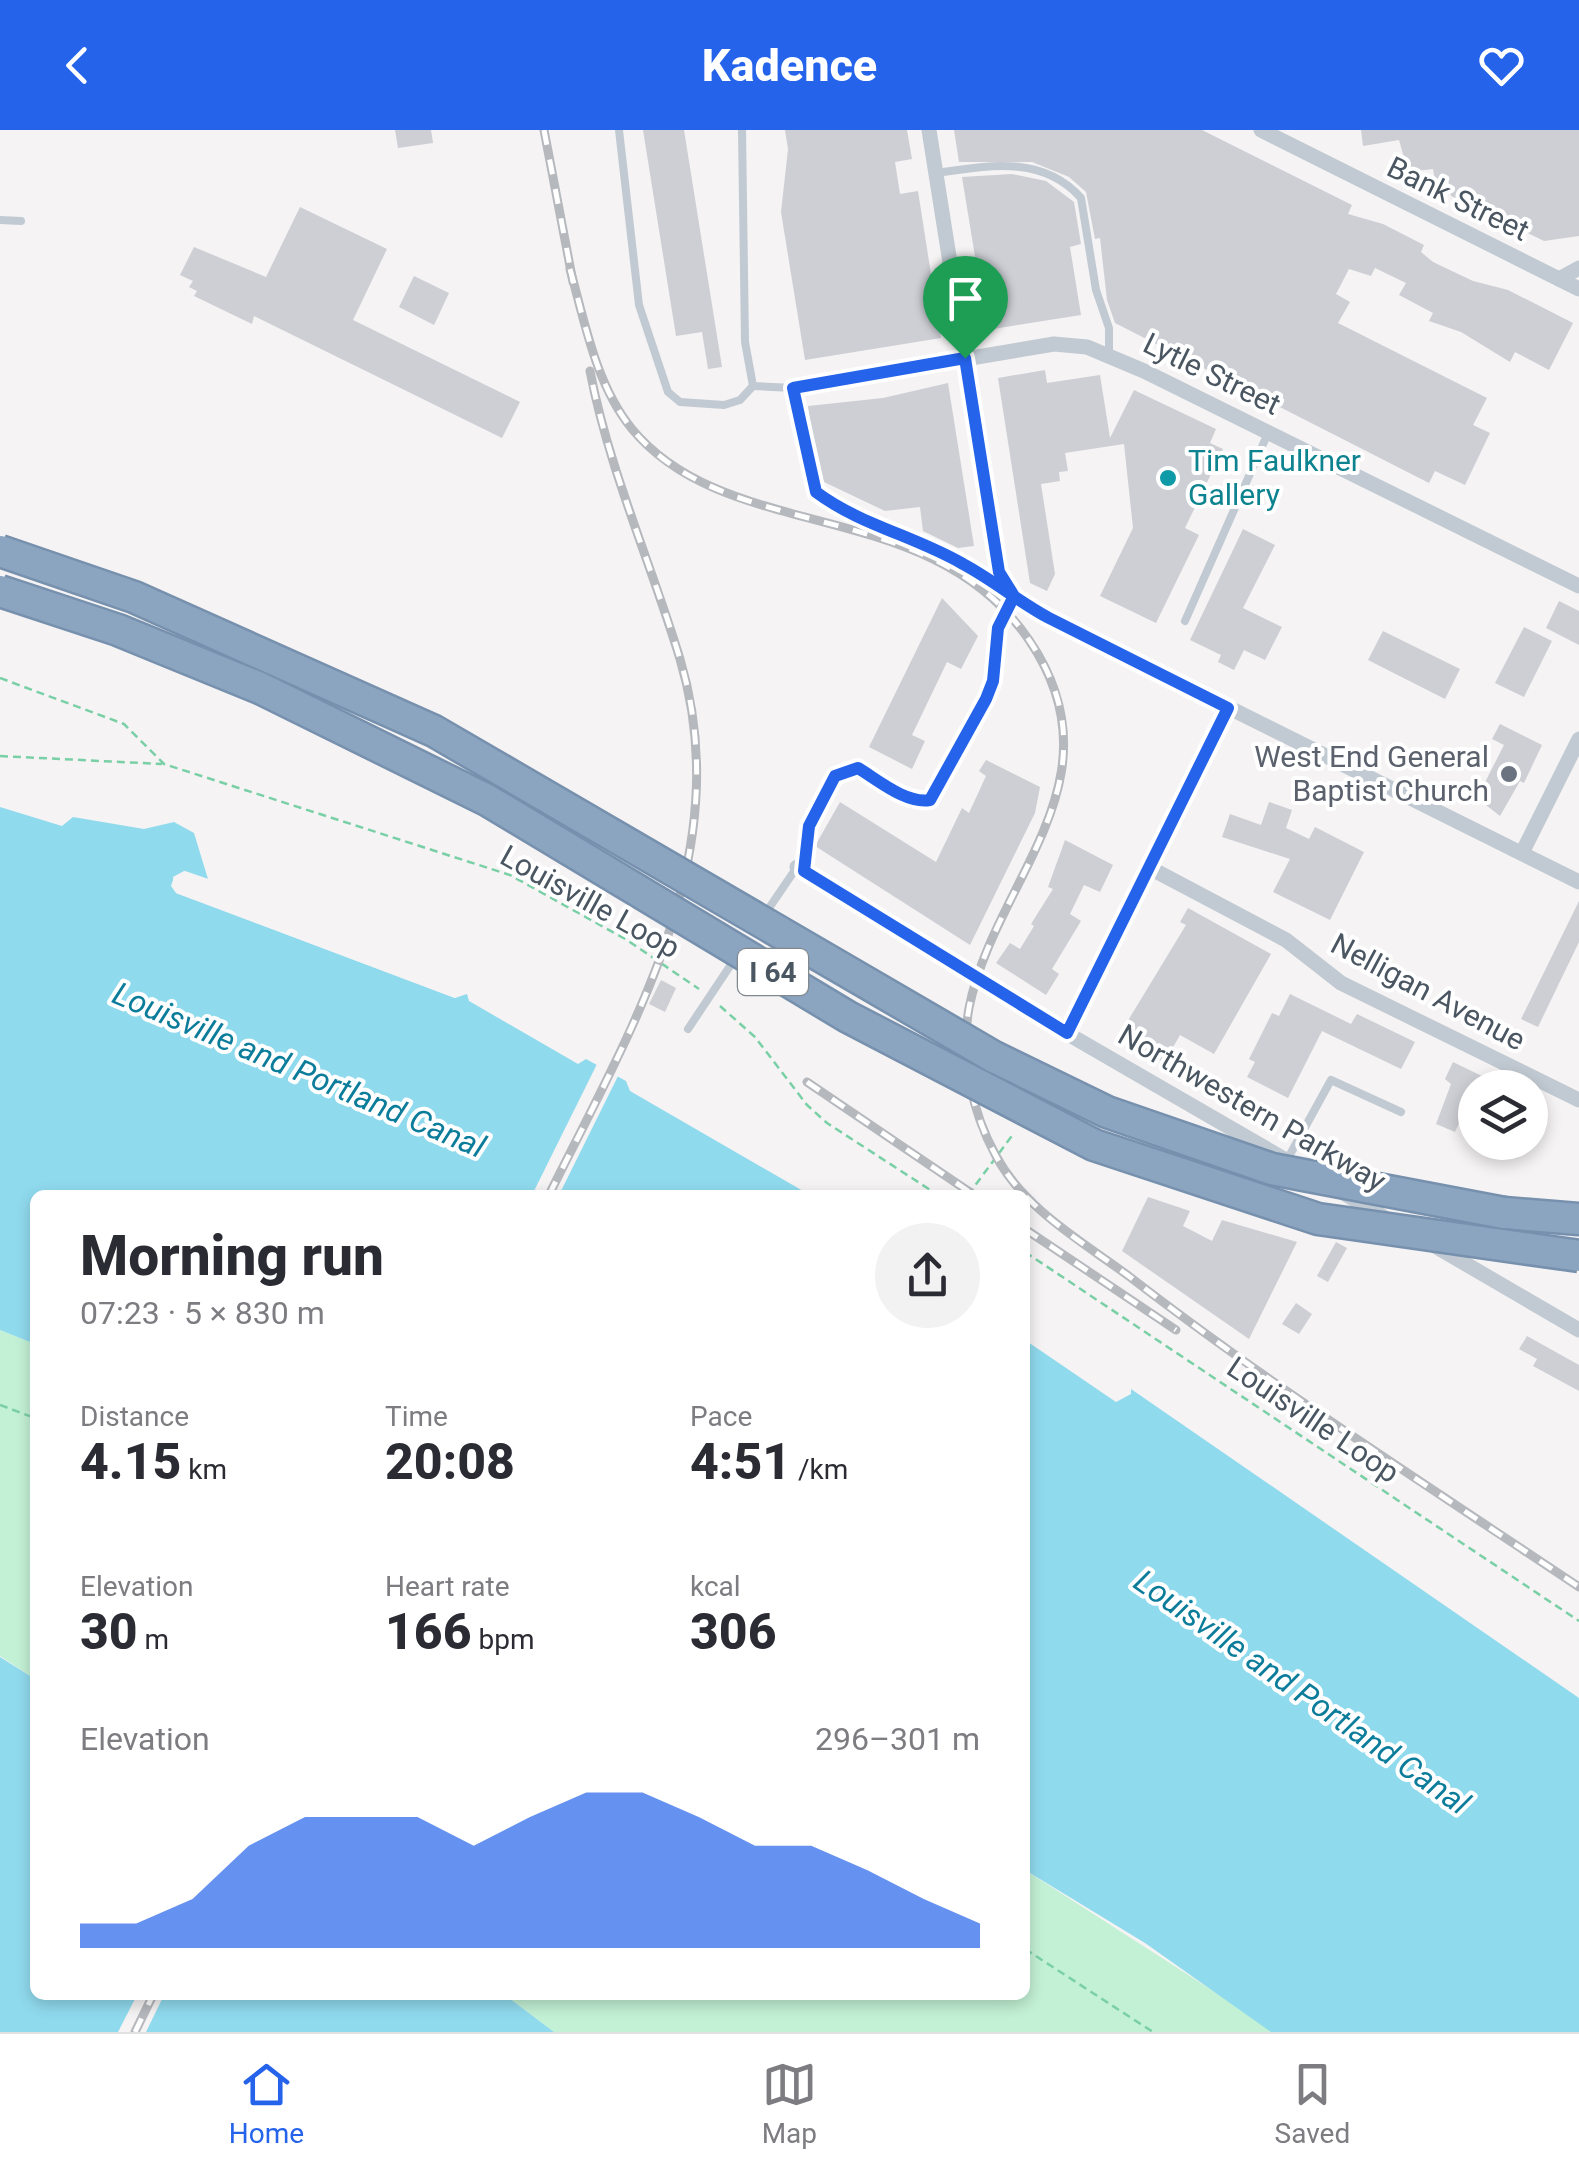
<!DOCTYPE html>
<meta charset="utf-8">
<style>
:root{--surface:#fff;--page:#f2f2f3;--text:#2b2b33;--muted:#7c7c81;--line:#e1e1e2;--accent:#2563eb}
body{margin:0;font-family:Roboto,sans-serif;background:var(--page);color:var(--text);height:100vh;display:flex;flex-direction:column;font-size:38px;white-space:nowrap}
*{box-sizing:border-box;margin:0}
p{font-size:32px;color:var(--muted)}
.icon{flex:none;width:55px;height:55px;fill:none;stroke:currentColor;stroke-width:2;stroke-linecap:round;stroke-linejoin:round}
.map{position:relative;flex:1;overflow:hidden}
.sheet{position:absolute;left:30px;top:1060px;width:1000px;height:810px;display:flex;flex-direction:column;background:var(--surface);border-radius:15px;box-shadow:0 5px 15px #0003}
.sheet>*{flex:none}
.controls{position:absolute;left:1458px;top:940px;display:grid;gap:20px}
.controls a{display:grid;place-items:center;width:90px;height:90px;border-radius:50%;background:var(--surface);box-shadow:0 5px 15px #0003;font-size:50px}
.pin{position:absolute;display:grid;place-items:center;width:85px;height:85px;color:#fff;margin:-102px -42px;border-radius:50% 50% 50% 0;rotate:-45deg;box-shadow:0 0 10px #0007}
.pin .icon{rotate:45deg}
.round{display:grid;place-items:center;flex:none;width:105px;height:105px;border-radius:52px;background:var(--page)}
.headline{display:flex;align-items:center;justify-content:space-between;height:170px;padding:0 50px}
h1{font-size:55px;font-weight:800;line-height:75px}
.stats{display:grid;grid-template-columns:repeat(3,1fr);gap:15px;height:170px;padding:10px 50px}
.stats div{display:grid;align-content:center}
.stats b{font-size:50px;font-weight:800}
.stats small{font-size:28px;font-weight:400}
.stats p{font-size:28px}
.chart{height:280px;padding:20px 50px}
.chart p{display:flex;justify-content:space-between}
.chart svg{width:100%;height:180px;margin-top:10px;fill:var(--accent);opacity:.7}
header{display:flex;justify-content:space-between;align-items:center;height:130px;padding:0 50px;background:var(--accent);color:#fff;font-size:45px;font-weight:800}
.dock{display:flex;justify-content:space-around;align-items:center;height:140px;border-top:2px solid var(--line);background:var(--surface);font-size:28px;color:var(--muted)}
.dock a{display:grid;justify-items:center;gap:5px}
.dock .selected{color:var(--accent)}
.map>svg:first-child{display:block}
</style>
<header><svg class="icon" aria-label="back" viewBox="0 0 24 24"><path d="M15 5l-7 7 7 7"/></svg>Kadence<svg class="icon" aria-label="heart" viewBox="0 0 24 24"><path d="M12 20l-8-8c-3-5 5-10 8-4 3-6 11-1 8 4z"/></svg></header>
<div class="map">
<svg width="1579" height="1902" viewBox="0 0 1579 1902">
<rect width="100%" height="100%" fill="#f5f3f3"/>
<g fill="#c3f1d5">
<path d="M0,1200L35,1214V1549L0,1526Z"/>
<path d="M1025,1740L1277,1902H554L505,1865H1025Z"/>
</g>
<g fill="#90daee">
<path d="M0,677L62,696L73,687L144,699L174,692L194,703L208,749L184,741L173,747L176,763L455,868L467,864L469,871L578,934L586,929L626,951L630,961L810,1065H35V1214L0,1200Z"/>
<path d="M1025,1210L1116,1272L1131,1264V1259L1579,1568V1902H1271L1145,1813L1025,1740Z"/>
<path d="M0,1527L35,1549V1865H505L554,1902H0Z"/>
</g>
<g fill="#f5f3f3">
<path d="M185,741L211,750L207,754L185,747L178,750L179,759L454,863L465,858L464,863L455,868L176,763L171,756L174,747Z"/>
<path d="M599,930L620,942L559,1065H532Z"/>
<path d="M137,1865H164L146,1902H118Z"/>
</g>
<g fill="#cdcfd5">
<path d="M395,0H431L433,13L398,18Z"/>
<path d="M643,0H684L722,237L708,239L702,202L676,206Z"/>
<path d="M785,0H907L912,29L895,32L900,64L918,61L941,208L805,230L781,82L788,19Z"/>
<path d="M954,0H1202L1352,75L1348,84L1383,94L1424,115L1421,122L1433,132L1473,151L1508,160L1573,193L1549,240L1515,222L1510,232L1461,202L1429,191L1433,183L1399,165L1406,153L1375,138L1371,146L1349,139L1336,164L1350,172L1338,193L1487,268L1473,295L1490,303L1465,355L1435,341L1429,353L1115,193L1107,170L1100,108L1095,109L1086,62L1069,47L1032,32H959Z"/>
<path d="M1361,0H1579V106L1544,111L1451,66L1448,49L1435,51L1433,39L1408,42L1399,10L1363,16Z"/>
<path d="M1012,44L1046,51L1074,72L1081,114L1070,117L1081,185L987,200L962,47Z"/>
<path d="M300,77L387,119L353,190L520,272L502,308L254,186L252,194L194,166L197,161L189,157L193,151L180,145L194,117L266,147Z"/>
<path d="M414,146L449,163L434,195L399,177Z"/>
<path d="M1045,240L1047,253L1100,245L1110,308L1134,260L1216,299L1210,313L1223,319L1185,398L1199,405L1156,493L1100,466L1133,398L1124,314L1065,323L1068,341L1059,342L1060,351L1041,354L1055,444L1047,461L1030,453L998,248Z"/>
<path d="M948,253L974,416L958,418L923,401L920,377L885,381L824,352L816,335L808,276L883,268Z"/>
<path d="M1243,399L1275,415L1243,478L1282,497L1265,530L1244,520L1234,540L1218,532L1221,525L1190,510Z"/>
<path d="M942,468L978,506L961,539L947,532L912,605L925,611L912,639L869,617Z"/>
<path d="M1559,471L1579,481V515L1546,498Z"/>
<path d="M1524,497L1552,511L1524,567L1495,553Z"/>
<path d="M1383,501L1460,539L1445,569L1368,530Z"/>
<path d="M1500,594L1542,615L1524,653L1520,651L1500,686L1477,668L1504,615L1492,609Z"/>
<path d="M986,630L1040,657L1035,683L970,815L815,716L840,672L936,732L962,678L969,683L986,646L979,641Z"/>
<path d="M1269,672L1292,680L1286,698L1309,709L1315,697L1364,722L1330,790L1273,762L1290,729L1222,707L1230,684L1261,695Z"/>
<path d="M1065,710L1113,735L1100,762L1084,755L1070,784L1081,791L1052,839L1059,844L1046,865L996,833L1010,813L1020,819L1034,796L1031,794L1053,759L1048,757Z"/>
<path d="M1579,771V812L1538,897L1521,889Z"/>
<path d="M1188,778L1271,824L1214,924L1180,905L1164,933L1118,907L1186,795L1180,792Z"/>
<path d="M661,850L676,858L665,882L649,874Z"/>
<path d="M1290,864L1351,894L1357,884L1415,912L1401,939L1322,901L1288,968L1247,947L1255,932L1249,929L1272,883L1279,886Z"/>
<path d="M1453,932L1486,948L1481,958H1475L1455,1002L1436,994L1451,954L1445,949Z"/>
<path d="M1148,1067L1190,1081L1183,1096L1212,1111L1222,1090L1297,1112L1249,1209L1122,1121Z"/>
<path d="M1336,1112L1347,1118L1328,1152L1317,1146Z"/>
<path d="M1296,1173L1312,1184L1299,1204L1282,1194Z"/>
<path d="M1527,1206L1579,1235V1261L1533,1236L1537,1229L1519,1219Z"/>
</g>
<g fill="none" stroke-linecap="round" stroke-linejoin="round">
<g stroke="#7690ad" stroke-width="35">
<path id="motorway" d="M1504,1083L1579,1089"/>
</g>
<g stroke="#7ad0a6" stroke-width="2.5" stroke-dasharray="8 5" stroke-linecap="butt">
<path d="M0,548L124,594L164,634L510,745L627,810L699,859"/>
<path d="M0,626L162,634"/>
<path d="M720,876L755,907L807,975L827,993L938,1065"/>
<path d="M968,1065L1014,1003"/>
<path d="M1025,1122L1579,1491"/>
<path d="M0,1275L35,1288"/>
<path d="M1025,1819L1153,1902"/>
</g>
<g stroke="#c1cad2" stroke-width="8">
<path d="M619,0L639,175L668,262L680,272L724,275L740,270L753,256"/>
<path d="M742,0L745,212L753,256L793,258L810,344"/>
<path d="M936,43C986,36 1042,24 1081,68L1096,160L1109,198V225"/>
<path d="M0,90L21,91"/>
<path d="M1185,491L1268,303"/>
<path d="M805,739C808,705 811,662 843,640C874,631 898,676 930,670L986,569C1000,532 993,503 1014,466"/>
<path d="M763,787L797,737"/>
<path d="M688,899L736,827"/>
<path d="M1287,1030L1331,950L1401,982"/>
</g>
<g stroke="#c1cad2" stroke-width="15">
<path d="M929,0L999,442L1011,463"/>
<path d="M1261,0L1579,159"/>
<path d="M1559,149L1579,138"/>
<path d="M793,258L1054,214L1087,217L1144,241L1579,456"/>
<path d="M810,344L815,361L857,388L962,433L1049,488L1579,752"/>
<path d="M1522,723L1579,609"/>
<path d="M797,737L1011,871L1291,1033"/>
<path d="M1150,738L1286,810L1341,853L1579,970"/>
<path d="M1067,903L1229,578"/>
<path d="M1337,1059L1390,1091"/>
<path d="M1428,1112L1579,1200"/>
</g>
<use href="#motorway" stroke="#8ba5c1" stroke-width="30"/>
<g stroke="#b5b8bd" stroke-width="9">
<g id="rail">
<path d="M544,0L573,152"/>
<path d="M570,139C585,193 596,255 632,299C729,416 930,364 1029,510C1125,651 994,750 969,878C960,928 972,982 996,1026C1025,1080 1083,1112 1130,1147C1274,1258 1428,1356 1579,1457"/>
<path d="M807,952L974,1065"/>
<path d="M549,1065C632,897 738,724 680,529C651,433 609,340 590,241"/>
<path d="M1025,1099L1176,1200"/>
<path d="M135,1902L153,1865"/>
</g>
</g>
<use href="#rail" stroke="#fff" stroke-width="5" stroke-dasharray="15" stroke-linecap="butt"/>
<g stroke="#7690ad" stroke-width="35" stroke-linecap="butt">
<g id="motorway-bridge">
<path d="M0,421L134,467L434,601L994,927L1107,982L1272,1039L1504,1083"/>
<path d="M0,461L118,500L260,558L487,670L848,887L1094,1015L1318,1089L1579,1126"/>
</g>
</g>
<use href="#motorway-bridge" stroke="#8ba5c1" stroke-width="30"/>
</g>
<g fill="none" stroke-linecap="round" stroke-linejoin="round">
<g stroke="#fff" stroke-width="20">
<path id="route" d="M965,228L999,442L1014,466L998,498L993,551L986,569L930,670C906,674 878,650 858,638L835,646L809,696L804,741L1067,903L1228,578L1049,488C1019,472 993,450 963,434C915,406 860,395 816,362L793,258L965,228"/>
</g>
<use href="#route" stroke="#2563eb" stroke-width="12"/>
</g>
<circle fill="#0f9aa8" stroke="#fff" stroke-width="4" cx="1168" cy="348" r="10"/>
<circle fill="#6b7280" stroke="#fff" stroke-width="4" cx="1509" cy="644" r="10"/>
<g text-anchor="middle" stroke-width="8" stroke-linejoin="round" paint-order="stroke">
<rect fill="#fff" stroke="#808990" stroke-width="2.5" x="738" y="819" width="70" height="46" rx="8"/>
<g font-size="28" font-weight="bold" fill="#4a5661">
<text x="773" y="852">I 64</text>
</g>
<g font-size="30" fill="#4a5661" stroke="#fff">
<text transform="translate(1458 69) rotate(26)" y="10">Bank Street</text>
<text transform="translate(1212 244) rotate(26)" y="10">Lytle Street</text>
<text transform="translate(590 772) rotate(29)" y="10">Louisville Loop</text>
<text transform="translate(1428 862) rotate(28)" y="10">Nelligan Avenue</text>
<text transform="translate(1252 978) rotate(30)" y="10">Northwestern Parkway</text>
<text transform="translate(1313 1290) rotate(34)" y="10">Louisville Loop</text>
</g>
<g font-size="30" fill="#0d838f" stroke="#fff" text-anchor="start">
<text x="1188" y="341">Tim Faulkner<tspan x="1188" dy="34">Gallery</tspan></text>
</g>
<g font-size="30" fill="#5b616d" stroke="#fff" text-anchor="end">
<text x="1489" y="637">West End General<tspan x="1489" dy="34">Baptist Church</tspan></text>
</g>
<g font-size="32" font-style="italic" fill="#0c7c9b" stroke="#fff">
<text transform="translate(299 940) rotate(23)" y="11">Louisville and Portland Canal</text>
<text transform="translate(1302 1562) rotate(35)" y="11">Louisville and Portland Canal</text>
</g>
</g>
</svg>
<div class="controls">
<a><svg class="icon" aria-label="layers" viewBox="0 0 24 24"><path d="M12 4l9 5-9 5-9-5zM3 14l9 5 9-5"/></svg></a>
</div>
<div class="pin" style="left:965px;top:228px;background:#1e9e55"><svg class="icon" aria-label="arrive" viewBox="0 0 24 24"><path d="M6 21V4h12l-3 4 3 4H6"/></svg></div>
<section class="sheet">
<div class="headline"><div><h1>Morning run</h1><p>07:23 · 5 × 830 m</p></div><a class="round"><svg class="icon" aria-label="share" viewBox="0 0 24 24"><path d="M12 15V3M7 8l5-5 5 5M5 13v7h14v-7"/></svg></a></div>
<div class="stats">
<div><p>Distance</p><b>4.15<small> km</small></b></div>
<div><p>Time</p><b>20:08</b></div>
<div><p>Pace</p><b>4:51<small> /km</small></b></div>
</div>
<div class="stats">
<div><p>Elevation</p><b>30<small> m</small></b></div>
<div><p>Heart rate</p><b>166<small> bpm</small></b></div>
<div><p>kcal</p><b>306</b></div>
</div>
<div class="chart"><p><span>Elevation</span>296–301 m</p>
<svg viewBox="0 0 160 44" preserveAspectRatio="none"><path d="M0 44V38L10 38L20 32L30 19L40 12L50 12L60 12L70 19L80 12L90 6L100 6L110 12L120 19L130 19L140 25L150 32L160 38V44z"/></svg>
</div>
</section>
</div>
<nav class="dock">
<a class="selected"><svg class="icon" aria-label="home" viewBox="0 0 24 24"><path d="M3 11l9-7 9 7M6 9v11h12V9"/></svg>Home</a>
<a><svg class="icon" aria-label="map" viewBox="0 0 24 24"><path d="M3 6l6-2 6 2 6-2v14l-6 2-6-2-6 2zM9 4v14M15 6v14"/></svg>Map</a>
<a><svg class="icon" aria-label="saved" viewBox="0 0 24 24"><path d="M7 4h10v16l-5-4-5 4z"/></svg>Saved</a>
</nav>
